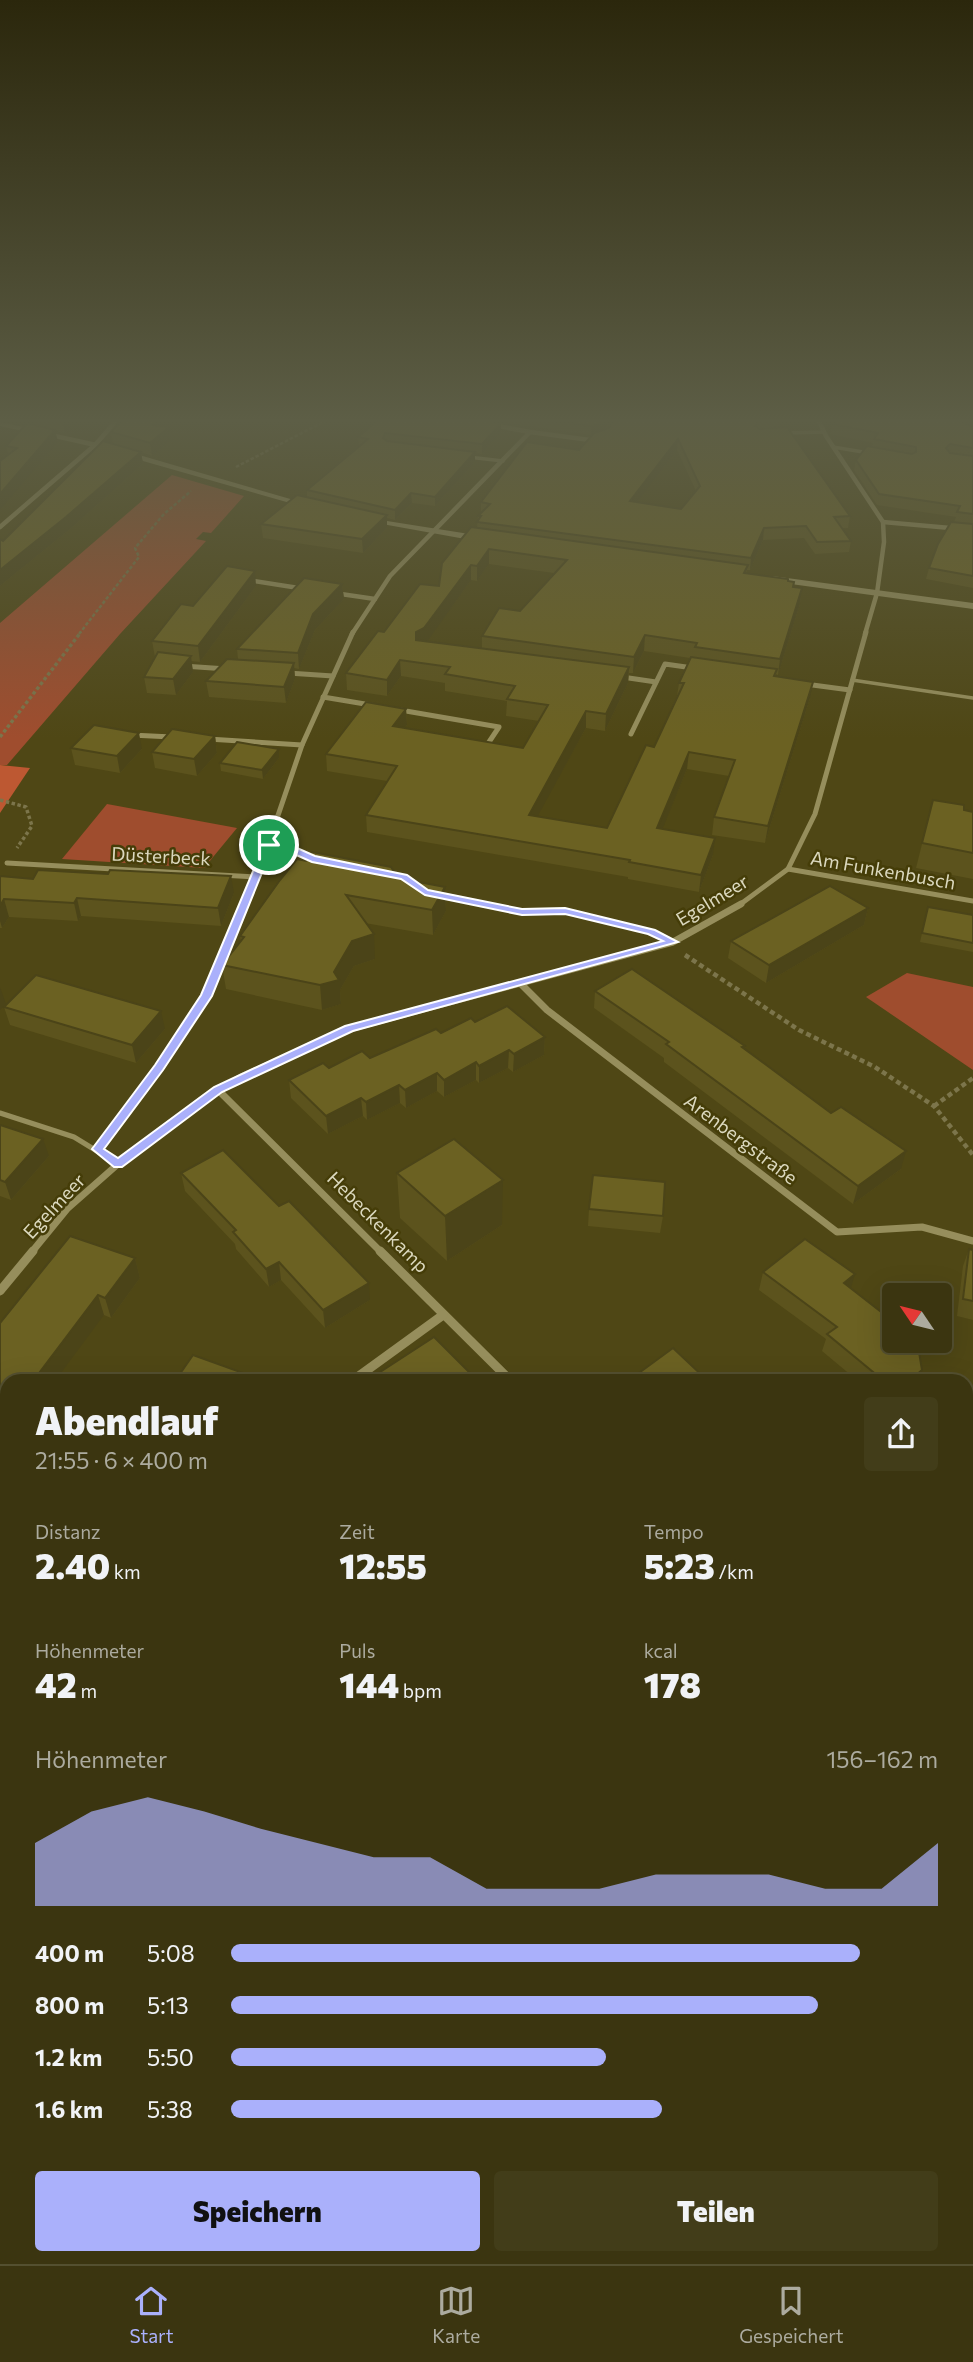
<!DOCTYPE html>
<html lang="de">
<meta charset="utf-8">
<style>
:root{--surface:#3b3510;--page:#423d19;--text:#f1f3f6;--muted:#acab9f;--line:#545030;--accent:#aab0fb}
body{margin:0;font-family:Commissioner,sans-serif;background:var(--page);color:var(--text);height:100vh;display:flex;flex-direction:column;font-size:26px;white-space:nowrap}
*{box-sizing:border-box;margin:0}
p{font-size:23px;color:var(--muted)}
.icon{flex:none;width:38px;height:38px;fill:none;stroke:currentColor;stroke-width:2;stroke-linecap:round;stroke-linejoin:round}
.map{position:relative;flex:1;overflow:hidden}
.panel{position:absolute;left:0px;top:1374px;width:973px;height:891px;display:flex;flex-direction:column;background:var(--surface);border-radius:21px 21px 0 0;box-shadow:0 7px 28px #0002,0 0 0 2px var(--line)}
.panel>*{flex:none}
.needle{width:46px;rotate:305deg}
.tools{position:absolute;left:882px;top:1283px;display:grid;gap:14px}
.tools a{display:grid;place-items:center;width:70px;height:70px;border-radius:7px;background:var(--surface);box-shadow:0 7px 28px #0002,0 0 0 2px var(--line);font-size:35px}
.pin{position:absolute;display:grid;place-items:center;width:60px;height:60px;color:#fff;margin:-30px;border:4px solid #fff;border-radius:50%;box-shadow:0 2px 7px #0007}
.round{display:grid;place-items:center;flex:none;width:74px;height:74px;border-radius:7px;background:var(--page)}
.headline{display:flex;align-items:center;justify-content:space-between;height:119px;padding:0 35px}
h1{font-size:38px;font-weight:800;line-height:52px}
.metrics{display:grid;grid-template-columns:repeat(3,1fr);gap:10px;height:119px;padding:7px 35px}
.metrics div{display:grid;align-content:center}
.metrics b{font-size:35px;font-weight:800}
.metrics small{font-size:19px;font-weight:400}
.metrics p{font-size:19px}
.chart{height:196px;padding:14px 35px}
.chart p{display:flex;justify-content:space-between}
.chart svg{width:100%;height:126px;margin-top:7px;fill:var(--accent);opacity:.7}
.primary-button{display:flex;gap:14px;margin-top:auto;padding:14px 35px}
.primary-button a{flex:1;height:80px;border-radius:7px;background:var(--accent);color:#111;font-size:28px;font-weight:800;line-height:80px;text-align:center}
.primary-button a+a{background:var(--page);color:var(--text)}
ul{padding:0 35px;list-style:none;font-size:23px}
li{display:grid;grid-template-columns:112px 84px 1fr;align-items:center;height:52px}
li i{height:18px;border-radius:9px;background:var(--accent)}
.menu{display:flex;justify-content:space-around;align-items:center;height:98px;border-top:2px solid var(--line);background:var(--surface);font-size:19px;color:var(--muted)}
.menu a{display:grid;justify-items:center;gap:4px}
.menu .current{color:var(--accent)}
.map>svg:first-child{display:block}
</style>
<div class="map">
<svg width="973" height="2264" viewBox="0 0 973 2264">
<rect width="100%" height="100%" fill="#4f4715"/>
<g fill="#9f4d2e">
<path d="M172,475L244,496L211,533L203,532L196,539L206,541L120,634L7,765H0V623Z"/>
<path d="M107,804L237,828L204,868L62,859Z"/>
<path d="M907,973L973,987V1070L866,997Z"/>
</g>
<path fill="#bd5832" d="M0,765L30,768L0,813Z"/>
<g fill="none" stroke-linecap="round" stroke-linejoin="round">
<g stroke="#7c754b" stroke-width="2.5" stroke-dasharray="3.5 2" stroke-linecap="butt">
<path d="M236,467L325,421"/>
<path d="M79,634L139,557L135,548L164,514L191,491"/>
</g>
<g stroke="#7c754b" stroke-width="3.5" stroke-dasharray="3.5 2.5" stroke-linecap="butt">
<path d="M0,737L81,632"/>
<path d="M0,800L26,807L32,826L17,848"/>
<path d="M284,846L311,858"/>
<path d="M392,874L404,877L412,883"/>
<path d="M442,895L492,906"/>
<path d="M245,906L250,893"/>
</g>
<g stroke="#7c754b" stroke-width="4.5" stroke-dasharray="5 3.5" stroke-linecap="butt">
<path d="M484,904L522,912L565,911L643,930"/>
<path d="M685,955L799,1030L875,1067L934,1106L973,1155"/>
<path d="M934,1106L973,1078"/>
<path d="M106,1137L159,1068L206,996L245,904"/>
</g>
<g stroke="#968e5c" stroke-width="3.5">
<path d="M785,433L824,432"/>
<path d="M833,447L869,453"/>
<path d="M468,457L503,461"/>
<path d="M852,680L973,698"/>
</g>
<path stroke="#968e5c" stroke-width="5" d="M0,1113L74,1137L118,1164"/>
<path stroke="#968e5c" stroke-width="6" d="M966,1558L973,1587"/>
<g stroke="#968e5c" stroke-width="4.5">
<path d="M819,421L826,436L883,522L884,542L877,593L865,634"/>
<path d="M530,432L590,440L588,443"/>
<path d="M883,522L973,530"/>
<path d="M0,527L95,445L116,421"/>
<path d="M247,580L305,589"/>
<path d="M334,593L375,599"/>
<path d="M352,634L390,576L530,432L493,425"/>
</g>
<g stroke="#968e5c" stroke-width="5">
<path d="M183,666L227,669"/>
<path d="M288,673L333,676"/>
<path d="M622,677L656,682"/>
<path d="M805,684L850,690"/>
<path d="M323,697L371,705"/>
<path d="M400,710L499,727L485,748"/>
<path d="M631,734L665,664L693,668"/>
<path d="M131,735L172,737"/>
<path d="M208,739L302,745"/>
<path d="M7,863L257,877L302,745L353,632"/>
<path d="M788,869L973,901"/>
<path d="M738,906L788,869L815,814L866,632"/>
</g>
<g stroke="#968e5c" stroke-width="7">
<path d="M520,983L547,1010L837,1232L922,1227L973,1241"/>
<path d="M218,1090L382,1253"/>
<path d="M31,1253L67,1209L118,1164L218,1090L241,1077L349,1029L673,942L741,904"/>
</g>
<g stroke="#968e5c" stroke-width="9">
<path d="M380,1251L511,1381"/>
<path d="M0,1291L33,1251"/>
<path d="M352,1381L443,1315"/>
<path d="M966,1673L973,1670"/>
</g>
<g stroke="#968e5c" stroke-width="11">
<path d="M966,2132L973,2135"/>
<path d="M915,2264L916,2258"/>
</g>
<g fill="#968e5c" fill-rule="evenodd">
<path d="M0,422L98,443L311,505L304,507L94,447L0,426Z"/>
<path d="M368,518L482,536L486,539L482,542L371,522H368Z"/>
<path d="M772,576L973,603V609L769,581V577Z"/>
</g>
</g>
<g fill="#5c531d" fill-rule="evenodd">
<path d="M35,421H75L65,433L55,431L58,442L8,454L6,446L36,426Z"/>
<path d="M121,421H169L164,426L171,440L152,456L141,452L143,464L69,530L0,586V539L3,541L113,444L111,432Z"/>
<path d="M377,421L501,423V432L482,454L475,453V462L435,506L412,503L395,520L387,518V528L363,553L263,538L261,524L307,497V490L359,447L358,437Z"/>
<path d="M493,421H611L605,429L609,428L613,421H781L780,428L850,516L848,528H842L851,541L849,552L815,554L804,538L763,540L750,570H747L746,573L788,581L794,587L802,588L800,604L778,675L776,674V676L810,698L765,843L712,835L714,817L729,776L687,769L662,829L713,855L699,892L628,879V877L367,832L366,815L387,781L327,771L326,754L406,709L407,725L405,728L523,748L539,721L506,716L507,701L445,691V683L401,676L387,696L347,690L346,673L384,632L439,586L477,528L478,516L481,513V502L579,450L592,435ZM677,450L696,491L681,509L637,502ZM489,564L554,573L520,611L482,636V648L427,641L471,580L477,581ZM644,651L690,658L679,683L677,696L654,747L607,828L537,816L586,728L605,731L628,683L629,673H633Z"/>
<path d="M835,421H973V588L926,579L929,568L954,522L956,517L877,505L854,470L856,460L872,447L873,443L830,434L832,424Z"/>
<path d="M342,584L344,599L315,630L299,669L294,668L295,679L286,703L209,697L206,681L238,659L237,649Z"/>
<path d="M256,586L200,662L191,661L193,672L176,695L147,693L144,677L155,657L152,641L193,606Z"/>
<path d="M215,736L217,753L197,776L155,768L152,752Z"/>
<path d="M71,748L142,749L120,773L75,765Z"/>
<path d="M279,758L263,779L221,771L220,763Z"/>
<path d="M933,800L973,812V879L916,868Z"/>
<path d="M0,876L234,893L221,926L81,916L78,921L9,917L2,928H0Z"/>
<path d="M398,878L445,887L446,911L433,935L365,923L375,959L354,966L340,990L341,1004L322,1010L226,989L222,965L241,942L240,936L280,880Z"/>
<path d="M928,907L973,915V952L920,942Z"/>
<path d="M868,908L864,925L766,983L728,958L731,941Z"/>
<path d="M595,991L744,1049L901,1169L853,1204L664,1062V1058L594,1008Z"/>
<path d="M4,1007L165,1029L136,1063L10,1025Z"/>
<path d="M475,1022L545,1037L544,1055L513,1072L508,1068L479,1083L476,1080L444,1097L437,1091L406,1108L400,1103L367,1120L363,1116L328,1134L291,1098L289,1080L329,1068L370,1058Z"/>
<path d="M0,1125L49,1156L11,1200L0,1196Z"/>
<path d="M181,1173L279,1206L370,1300L325,1328L281,1280L269,1287L236,1249L235,1244L185,1191Z"/>
<path d="M397,1173L502,1225L447,1261L400,1218Z"/>
<path d="M589,1209L663,1216L660,1233L588,1226Z"/>
<path d="M969,1249L973,1250V1320L957,1316L963,1266Z"/>
<path d="M135,1258L140,1278L111,1318L104,1315L7,1381V1454L6,1456L1,1454L0,1456V1323Z"/>
<path d="M763,1272L851,1288L922,1370L918,1381H858L822,1351L826,1339L759,1290Z"/>
<path d="M0,1675L7,1678V1795L0,1784Z"/>
<path d="M0,2026L7,2030V2166L0,2161Z"/>
<path d="M144,2258H191L188,2264H155Z"/>
</g>
<g fill="#4b4418">
<path d="M62,421H75L65,433Z"/>
<path d="M155,421H169L157,434L153,425Z"/>
<path d="M604,421H611L602,432L591,435V426Z"/>
<path d="M501,423V432L482,454V444Z"/>
<path d="M169,427L171,440L152,456L150,443Z"/>
<path d="M55,430L58,442L0,510V494Z"/>
<path d="M678,439L677,450L629,513L630,501Z"/>
<path d="M141,452L143,464L69,530L0,586V570Z"/>
<path d="M475,452V462L435,506V497Z"/>
<path d="M411,493L412,503L395,520V510Z"/>
<path d="M387,515V528L363,553L362,539Z"/>
<path d="M764,528L763,540L750,570L751,558Z"/>
<path d="M489,549V564L477,581V566Z"/>
<path d="M471,565V580L417,656L416,632Z"/>
<path d="M255,571L256,586L200,662L198,646Z"/>
<path d="M342,584L344,599L315,630L299,669L298,653L313,614Z"/>
<path d="M802,588L800,604L778,675L780,659Z"/>
<path d="M645,635L644,651L633,673L634,657Z"/>
<path d="M191,656L193,672L176,695L173,679Z"/>
<path d="M400,660L401,676L387,696V680Z"/>
<path d="M294,663L295,679L286,703L284,687Z"/>
<path d="M629,667L628,683L605,731L606,714Z"/>
<path d="M813,682L810,698L765,843L768,826Z"/>
<path d="M406,709L407,725L394,743L393,726Z"/>
<path d="M586,711V728L529,832V815Z"/>
<path d="M139,733L142,749L120,773L117,756Z"/>
<path d="M215,736L217,753L197,776L194,759Z"/>
<path d="M279,749V758L263,779L262,770Z"/>
<path d="M689,752L687,769L656,845L657,828Z"/>
<path d="M715,838L713,855L699,892L701,875Z"/>
<path d="M231,876L234,893L221,926L218,908Z"/>
<path d="M445,887L446,911L433,935L432,910Z"/>
<path d="M77,898L81,916L78,921L74,903Z"/>
<path d="M4,899L9,917L2,928L0,921V906Z"/>
<path d="M868,908L864,925L766,983L769,965Z"/>
<path d="M374,934L375,959L354,966L340,990L341,1004L322,1010L320,985L334,972L352,941Z"/>
<path d="M0,987L6,1004L0,1010Z"/>
<path d="M161,1011L165,1029L136,1063L132,1045Z"/>
<path d="M545,1037L544,1055L513,1072L514,1054Z"/>
<path d="M509,1050L508,1068L479,1083V1066Z"/>
<path d="M476,1062V1080L444,1097V1080Z"/>
<path d="M437,1073V1091L406,1108L405,1090Z"/>
<path d="M399,1085L400,1103L367,1120L366,1102Z"/>
<path d="M361,1098L363,1116L328,1134L326,1116Z"/>
<path d="M43,1139L49,1156L11,1200L5,1182Z"/>
<path d="M906,1151L901,1169L853,1204L858,1186Z"/>
<path d="M503,1180L502,1225L447,1261L445,1216Z"/>
<path d="M135,1258L140,1278L111,1318L105,1298Z"/>
<path d="M279,1262L281,1280L269,1287L266,1269Z"/>
<path d="M855,1274L850,1291L844,1283Z"/>
<path d="M369,1283L370,1300L325,1328L323,1310Z"/>
<path d="M98,1295L104,1315L55,1381H33Z"/>
<path d="M922,1370L918,1381H909Z"/>
<path d="M7,1424V1454L6,1456L0,1442V1433Z"/>
<path d="M182,2258H191L188,2264H178Z"/>
<path d="M346,2258H352L350,2264H344Z"/>
</g>
<g fill="#6b6122" stroke="#4b4418" stroke-width="2" fill-rule="evenodd">
<path d="M121,421H155L154,423H156L153,425L169,427L150,443L111,432Z"/>
<path d="M377,421H491L501,423L482,444L385,433L383,438L387,441L475,452L435,497L411,493L395,510L307,490L368,439L358,437Z"/>
<path d="M556,421H604L603,423L591,426Z"/>
<path d="M613,421H758L755,426L760,429L787,427L850,516L834,517L851,541L817,542L806,526L764,528L751,558L477,522L481,516H478L490,504L481,502L527,442L579,450L594,433L609,428ZM678,439L700,486L681,509L630,501Z"/>
<path d="M835,421H964L963,422L973,427V448L950,444L946,448L950,453L973,456V514L957,512L960,506L879,494L856,460L867,446L912,454L916,452V447L874,439L878,433L832,424Z"/>
<path d="M27,423L55,430L0,494V461L17,448L6,446Z"/>
<path d="M103,441L141,452L66,517L0,570V539L3,541Z"/>
<path d="M297,495L387,515L362,539L261,524Z"/>
<path d="M951,522L973,524V576L929,568L938,544Z"/>
<path d="M471,527L748,565L744,573L788,579V581L794,582L793,587L802,588L780,659L695,647L697,643L645,635L634,657L482,636L499,608L520,611L567,560L489,549L477,566L471,565L424,628L416,632V640L629,667L606,714L586,711L529,815L607,828L646,745L654,747L684,683H679L691,657L777,669L774,676L813,682L768,826L714,817L735,760L689,752L657,828L715,838L701,875L629,862L630,860L366,815L397,766L326,754L366,702L406,709L393,726L523,748L548,705L507,699L515,686L445,674L450,667L400,660L387,680L346,673L378,631L384,632L420,584L439,586L442,563Z"/>
<path d="M227,566L255,571L198,646L152,641L181,604L193,606Z"/>
<path d="M304,578L342,584L313,614L298,653L237,649Z"/>
<path d="M158,652L191,656L173,679L144,677Z"/>
<path d="M227,659L294,663L284,687L206,681Z"/>
<path d="M94,725L139,733L117,756L71,748Z"/>
<path d="M172,729L215,736L194,759L152,752Z"/>
<path d="M237,742L279,749L262,770L220,763Z"/>
<path d="M933,800L964,805V810L973,812V853L922,843Z"/>
<path d="M312,852L391,867L398,878L445,887L432,910L346,895L374,934L352,941L334,972L339,980L320,985L222,965L244,937L240,936L280,880L297,859L306,861Z"/>
<path d="M38,870L108,874L110,870L231,876L218,908L77,898L74,903L4,899L0,906V876L33,879Z"/>
<path d="M830,886L868,908L769,965L731,941Z"/>
<path d="M928,907L973,915V943L922,933Z"/>
<path d="M632,969L745,1046L742,1047L831,1113L841,1107L906,1151L858,1186L666,1044L669,1042L595,991Z"/>
<path d="M36,975L161,1011L132,1045L4,1007Z"/>
<path d="M507,1006L545,1037L514,1054L509,1050L479,1066L476,1062L444,1080L437,1073L405,1090L399,1085L366,1102L361,1098L326,1116L289,1080L323,1063L329,1068L362,1051L370,1058L436,1029L441,1033L471,1018L475,1022Z"/>
<path d="M0,1125L43,1139L5,1182L0,1180Z"/>
<path d="M454,1139L503,1180L445,1216L397,1173Z"/>
<path d="M223,1150L279,1206L289,1201L369,1283L323,1310L279,1262L266,1269L233,1232L236,1230L181,1173Z"/>
<path d="M593,1175L665,1182L663,1216L589,1209Z"/>
<path d="M70,1236L135,1258L105,1298L98,1295L33,1381H7V1424L0,1433V1323Z"/>
<path d="M805,1239L855,1274L844,1283L894,1322V1340H917L922,1370L909,1381H884L827,1334L837,1327L763,1272Z"/>
<path d="M969,1249L973,1250V1301L963,1299Z"/>
<path d="M434,1337L478,1381H373L371,1378Z"/>
<path d="M673,1348L708,1381H628Z"/>
<path d="M193,1355L265,1381H175Z"/>
<path d="M0,1675L7,1678V1787L1,1784L6,1775L0,1773Z"/>
<path d="M0,2026L7,2030V2163L0,2158Z"/>
<path d="M149,2258H182L178,2264H160Z"/>
<path d="M242,2258H346L344,2264H239Z"/>
<path d="M405,2258H513L511,2264H402Z"/>
<path d="M599,2258H723L722,2264H598Z"/>
</g>
<linearGradient id="sky" x2="0" y2="1"><stop stop-color="#2b270c"/><stop offset="0.57" stop-color="#5d5e46"/><stop offset="1" stop-color="#5d5e46" stop-opacity="0"/></linearGradient>
<rect width="973" height="738" fill="url(#sky)"/>
<path fill="#aab0fb" stroke="#fff" stroke-width="2" fill-rule="evenodd" d="M269,843L288,844L315,856L407,875L428,890L522,909L565,908L655,930L678,942L353,1031L222,1092L122,1167H114L92,1149L155,1065L201,995L264,845ZM272,848L283,849L312,862L401,879L425,895L522,915L565,914L648,934L663,941L345,1026L214,1087L118,1158L104,1149L163,1070L212,996Z"/>
<g text-anchor="middle" stroke-width="5" stroke-linejoin="round" paint-order="stroke">
<g font-size="19" fill="#dbd8be" stroke="#453d08">
<text transform="translate(161 856) rotate(3)" y="7">Düsterbeck</text>
<text transform="translate(883 870) rotate(10)" y="7">Am Funkenbusch</text>
<text transform="translate(712 900) rotate(-31)" y="7">Egelmeer</text>
<text transform="translate(741 1139) rotate(37)" y="7">Arenbergstraße</text>
<text transform="translate(54 1206) rotate(-47)" y="7">Egelmeer</text>
<text transform="translate(378 1222) rotate(45)" y="7">Hebeckenkamp</text>
</g>
</g>
</svg>
<div class="tools">
<a><svg class="needle" viewBox="-14 -14 28 28"><path d="M0-13l5 13h-10z" fill="#e53935"/><path d="M0 13l5-13h-10z" fill="#acab9f"/></svg></a>
</div>
<div class="pin" style="left:269px;top:845px;background:#1e9e55"><svg class="icon" aria-label="arrive" viewBox="0 0 24 24"><path d="M6 21V4h12l-3 4 3 4H6"/></svg></div>
<section class="panel">
<div class="headline"><div><h1>Abendlauf</h1><p>21:55 · 6 × 400 m</p></div><a class="round"><svg class="icon" aria-label="share" viewBox="0 0 24 24"><path d="M12 15V3M7 8l5-5 5 5M5 13v7h14v-7"/></svg></a></div>
<div class="metrics">
<div><p>Distanz</p><b>2.40<small> km</small></b></div>
<div><p>Zeit</p><b>12:55</b></div>
<div><p>Tempo</p><b>5:23<small> /km</small></b></div>
</div>
<div class="metrics">
<div><p>Höhenmeter</p><b>42<small> m</small></b></div>
<div><p>Puls</p><b>144<small> bpm</small></b></div>
<div><p>kcal</p><b>178</b></div>
</div>
<div class="chart"><p><span>Höhenmeter</span>156–162 m</p>
<svg viewBox="0 0 160 44" preserveAspectRatio="none"><path d="M0 44V22L10 11L20 6L30 11L40 17L50 22L60 27L70 27L80 38L90 38L100 38L110 33L120 33L130 33L140 38L150 38L160 22V44z"/></svg>
</div>
<ul>
<li><b>400 m</b>5:08<i style="width:89%"></i></li>
<li><b>800 m</b>5:13<i style="width:83%"></i></li>
<li><b>1.2 km</b>5:50<i style="width:53%"></i></li>
<li><b>1.6 km</b>5:38<i style="width:61%"></i></li>
</ul>
<div class="primary-button"><a>Speichern</a><a>Teilen</a></div>
</section>
</div>
<nav class="menu">
<a class="current"><svg class="icon" aria-label="home" viewBox="0 0 24 24"><path d="M3 11l9-7 9 7M6 9v11h12V9"/></svg>Start</a>
<a><svg class="icon" aria-label="map" viewBox="0 0 24 24"><path d="M3 6l6-2 6 2 6-2v14l-6 2-6-2-6 2zM9 4v14M15 6v14"/></svg>Karte</a>
<a><svg class="icon" aria-label="saved" viewBox="0 0 24 24"><path d="M7 4h10v16l-5-4-5 4z"/></svg>Gespeichert</a>
</nav>
